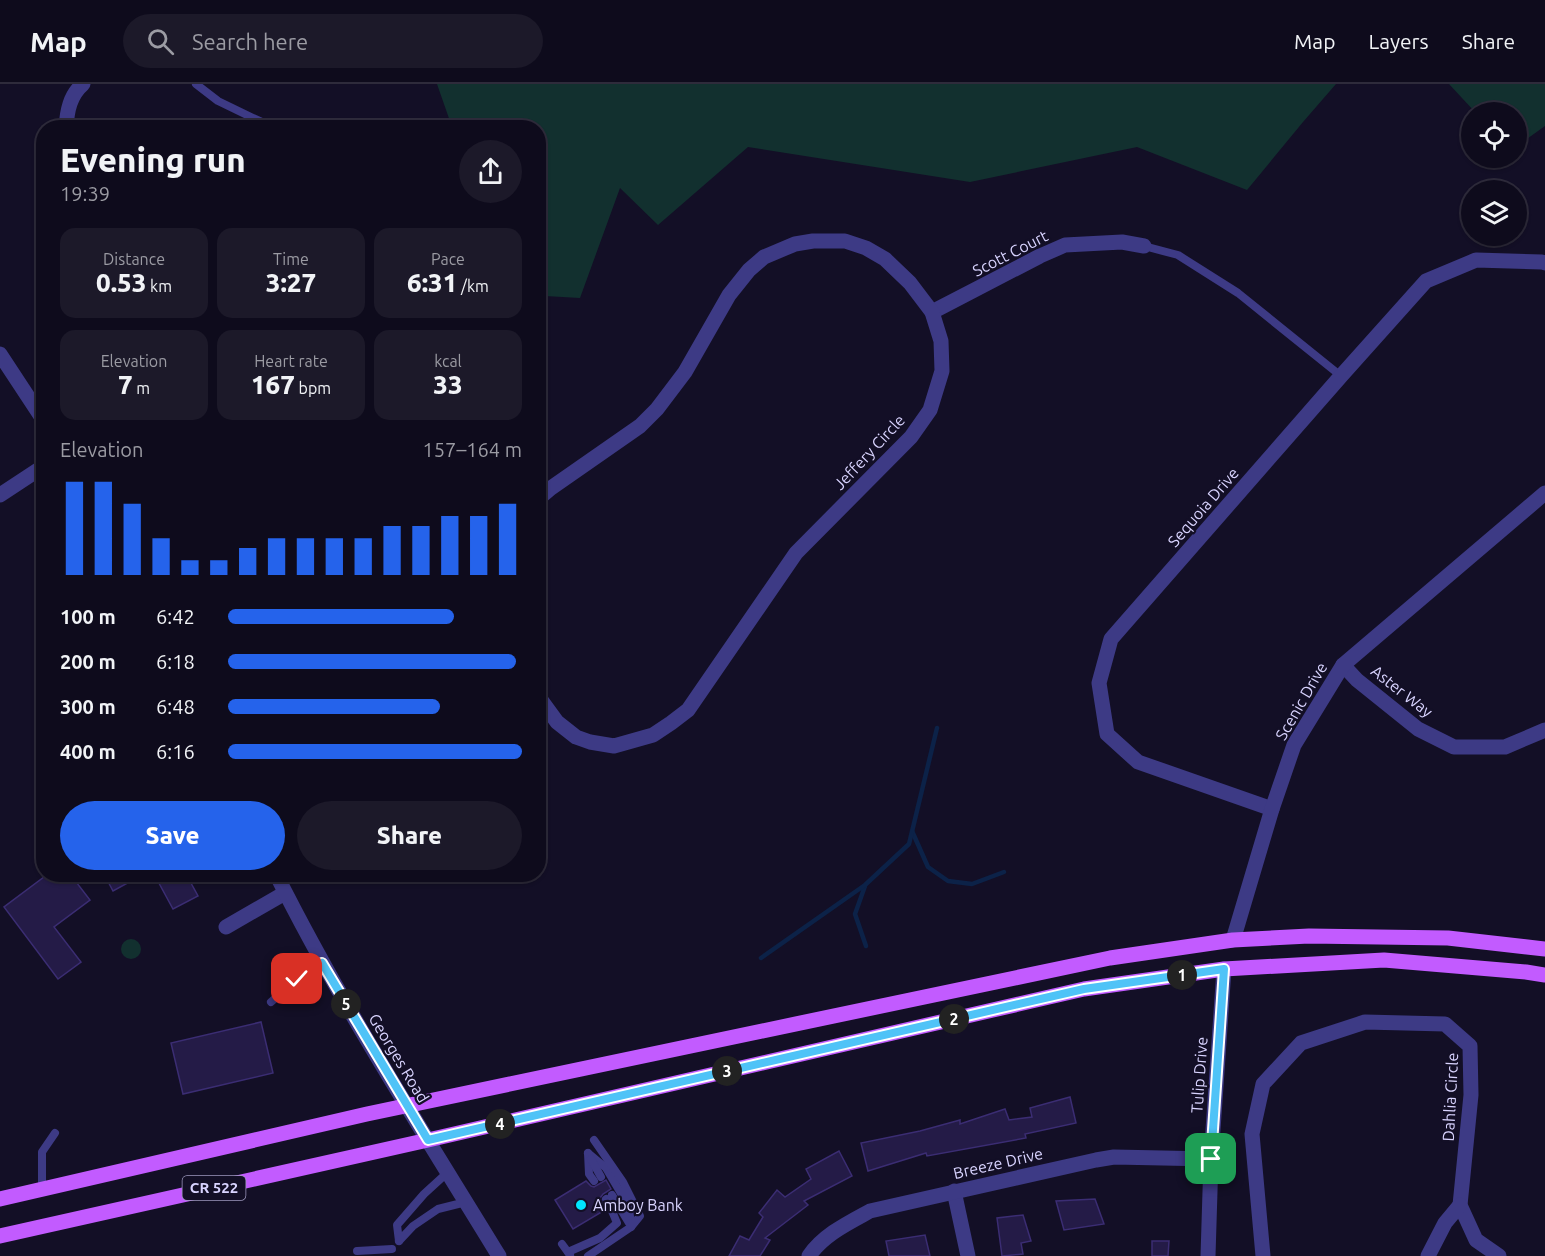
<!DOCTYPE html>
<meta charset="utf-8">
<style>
:root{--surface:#0e0b1c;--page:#1c1929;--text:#f1f3f6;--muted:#9b9ba3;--line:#2e2b3b;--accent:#2563eb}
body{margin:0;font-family:Ubuntu,sans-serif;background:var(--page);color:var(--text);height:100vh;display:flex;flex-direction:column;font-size:22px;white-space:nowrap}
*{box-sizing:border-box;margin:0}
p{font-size:20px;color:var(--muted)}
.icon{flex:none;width:33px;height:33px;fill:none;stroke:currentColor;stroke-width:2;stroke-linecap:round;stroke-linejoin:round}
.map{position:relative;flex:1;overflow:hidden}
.drawer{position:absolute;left:36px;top:36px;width:510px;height:762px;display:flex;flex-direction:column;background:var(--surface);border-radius:24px;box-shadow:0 2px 4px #0004,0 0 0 2px var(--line)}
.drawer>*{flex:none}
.buttons{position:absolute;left:1461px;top:18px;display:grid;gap:12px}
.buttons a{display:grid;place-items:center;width:66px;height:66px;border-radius:50%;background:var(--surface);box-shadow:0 2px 4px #0004,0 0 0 2px var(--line);font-size:30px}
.pin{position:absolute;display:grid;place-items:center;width:51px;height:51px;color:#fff;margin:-26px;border-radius:12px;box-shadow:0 3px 9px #0006}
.km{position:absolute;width:30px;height:30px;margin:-15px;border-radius:50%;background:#222;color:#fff;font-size:16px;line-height:30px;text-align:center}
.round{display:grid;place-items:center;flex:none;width:63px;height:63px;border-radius:32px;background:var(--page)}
.headline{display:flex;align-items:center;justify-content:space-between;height:102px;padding:0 24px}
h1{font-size:33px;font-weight:800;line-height:45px}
.metrics{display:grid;grid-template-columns:repeat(3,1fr);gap:9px;height:102px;padding:6px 24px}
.metrics div{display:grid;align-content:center;border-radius:15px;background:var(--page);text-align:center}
.metrics b{font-size:26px;font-weight:800}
.metrics small{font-size:16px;font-weight:400}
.metrics p{font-size:16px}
.chart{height:168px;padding:12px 24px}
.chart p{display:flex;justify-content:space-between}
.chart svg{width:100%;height:108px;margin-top:6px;stroke:var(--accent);stroke-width:6}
.cta{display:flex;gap:12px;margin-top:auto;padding:12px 24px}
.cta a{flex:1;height:69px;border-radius:36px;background:var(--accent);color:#fff;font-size:24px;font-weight:800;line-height:69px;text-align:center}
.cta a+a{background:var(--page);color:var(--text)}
ul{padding:0 24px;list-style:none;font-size:20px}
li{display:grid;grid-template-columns:96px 72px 1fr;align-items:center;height:45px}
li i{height:15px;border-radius:8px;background:var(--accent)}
header{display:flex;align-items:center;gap:36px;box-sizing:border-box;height:84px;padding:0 30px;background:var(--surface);border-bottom:2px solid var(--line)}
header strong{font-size:28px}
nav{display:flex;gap:33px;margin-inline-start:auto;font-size:21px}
.search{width:420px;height:54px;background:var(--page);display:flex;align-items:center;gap:15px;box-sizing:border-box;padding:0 21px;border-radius:33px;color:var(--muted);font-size:22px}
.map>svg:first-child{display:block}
</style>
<header>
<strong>Map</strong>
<div class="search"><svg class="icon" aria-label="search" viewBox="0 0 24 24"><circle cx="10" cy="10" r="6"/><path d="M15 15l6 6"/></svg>Search here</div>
<nav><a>Map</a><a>Layers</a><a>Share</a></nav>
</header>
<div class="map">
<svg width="1545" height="1172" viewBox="0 0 1545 1172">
<rect width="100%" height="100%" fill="#130f26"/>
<g fill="#12302f">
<path d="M437,0H1336L1303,38L1247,106L1137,63L970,98L748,63L658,141L620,104L580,214L545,212L539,207L538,44L452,43Z"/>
<path d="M1449,0H1545V42L1517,62L1516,28H1475Z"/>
<circle cx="131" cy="865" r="10"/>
</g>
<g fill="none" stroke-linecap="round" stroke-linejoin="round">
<g stroke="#0c2248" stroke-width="4.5">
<path d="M912,747L928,783L948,797L972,800L1004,788"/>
<path d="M865,802L855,830L866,862"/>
<path d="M761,874L865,801L909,760L937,644"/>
</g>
</g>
<g fill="#241b47" stroke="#3b2d73" stroke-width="1.5">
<path d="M48,790H70L90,816L54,843L81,878L58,895L4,823Z"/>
<path d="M104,790H144L113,807Z"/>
<path d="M154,790H186L198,812L173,825Z"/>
<path d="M261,938L273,989L183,1010L171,959Z"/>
<path d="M1070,1013L1076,1039L1025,1050L1026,1054L927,1072L926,1069L868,1087L861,1059L920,1047L960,1036V1040L1005,1025L1009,1036L1032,1033L1030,1024Z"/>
<path d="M839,1067L852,1092L804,1117L808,1121L765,1154L770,1156L760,1172H729L740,1152L749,1156L763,1133L759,1129L777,1106L785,1113L811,1095L806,1085Z"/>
<path d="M606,1096L611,1105L603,1110L600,1114L605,1126L573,1145L555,1116L586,1097L591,1102L594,1103Z"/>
<path d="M1095,1115L1104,1140L1064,1146L1056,1117Z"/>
<path d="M1023,1131L1031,1157L1021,1159L1023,1170L1002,1172L997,1134Z"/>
<path d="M925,1151L930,1172H889L886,1157Z"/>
<path d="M1152,1157H1169L1168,1172H1152Z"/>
</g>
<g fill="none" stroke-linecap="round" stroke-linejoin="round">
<g stroke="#3d3a85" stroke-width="8">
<path d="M196,0L218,17L251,33L275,44"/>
<path d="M1144,162L1178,171L1238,209L1341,292"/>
<path d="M271,918L297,895L322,879"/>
<path d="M588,1069L606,1084L629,1123L631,1143"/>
<path d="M588,1069L589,1090L594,1097"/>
<path d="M591,1075L601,1093"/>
<path d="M42,1105V1068L55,1049"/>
<path d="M612,1111L629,1139"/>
<path d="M399,1157L397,1141L424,1110L447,1089"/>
<path d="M399,1157L413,1142L438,1125L466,1118"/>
<path d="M562,1160L570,1171"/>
<path d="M357,1167L392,1165"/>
<path d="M568,1168L600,1154L617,1139L612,1127L606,1115"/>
<path d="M588,1172L631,1143L640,1132L623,1098L594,1056"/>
</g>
<g stroke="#3d3a85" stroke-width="15">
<path d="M66,44C67,27 70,11 83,0"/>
<path d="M932,228L1040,172L1065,161L1122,158L1144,162"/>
<path d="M0,411L44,382"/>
<path d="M538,415L551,404L640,342L657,325L685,288L729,211L749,186L764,173L795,160L813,157H845L866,164L885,175L910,199L932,228L941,257L942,287L930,326L911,353L796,469L688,626L671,639L653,651L614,662L590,658L576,653L557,638L538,612"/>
<path d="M1343,581L1357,596L1418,645L1454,663H1505L1545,646"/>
<path d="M1272,725L1138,678L1107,650L1099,599L1111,555L1341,292L1426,197L1476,176L1542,178L1545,179"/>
<path d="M226,843L285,809"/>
<path d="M1233,856L1272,725L1294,661L1343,581L1545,409"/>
<path d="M954,1107L968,1172"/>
<path d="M809,1172C823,1151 848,1139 870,1127L1096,1076L1114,1073L1211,1075"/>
<path d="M1208,1172L1211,1075L1224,885"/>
<path d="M1263,1172L1252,1050L1263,1000L1301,959L1365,938L1445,940L1470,962L1471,1011L1460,1121L1476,1156L1499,1172"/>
<path d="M1428,1172L1445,1139L1460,1121"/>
</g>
<g stroke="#3d3a85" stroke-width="15">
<path d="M0,270L44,337"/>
<path d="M276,790C342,922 422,1046 499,1172"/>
</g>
<g stroke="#c25bff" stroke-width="15">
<path d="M0,1115L367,1030L1110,874L1233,856L1309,852L1448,854L1545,865"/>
<path d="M0,1152L428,1056L1084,905L1224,885L1384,876L1526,888L1545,891"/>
</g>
</g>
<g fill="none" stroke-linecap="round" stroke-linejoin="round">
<g stroke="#fff" stroke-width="12">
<path id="route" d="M297,895L322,879L428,1056L1084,905L1224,885L1211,1075"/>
</g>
<use href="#route" stroke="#4fc3f7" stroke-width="8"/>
</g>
<circle fill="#00e5ff" stroke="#130f26" stroke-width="2" cx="581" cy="1121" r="6"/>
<g text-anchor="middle" stroke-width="4.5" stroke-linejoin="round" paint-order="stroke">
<rect fill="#130f26" stroke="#9e99be" stroke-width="1.5" x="182.5" y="1092" width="63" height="24" rx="4.5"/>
<g font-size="15" font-weight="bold" fill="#d9d4ff">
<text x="214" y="1109">CR 522</text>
</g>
<g font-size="16" fill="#d9d4ff" stroke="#130f26">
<text transform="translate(1010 169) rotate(-27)" y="6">Scott Court</text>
<text transform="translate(869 368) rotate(-47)" y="6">Jeffery Circle</text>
<text transform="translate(1203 423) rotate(-49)" y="6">Sequoia Drive</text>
<text transform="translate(1402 607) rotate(38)" y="6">Aster Way</text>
<text transform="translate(1301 617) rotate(-60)" y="6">Scenic Drive</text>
<text transform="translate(399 974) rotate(59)" y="6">Georges Road</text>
<text transform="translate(1199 991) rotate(-86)" y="6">Tulip Drive</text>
<text transform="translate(1450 1013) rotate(-87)" y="6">Dahlia Circle</text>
<text transform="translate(998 1079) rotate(-13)" y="6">Breeze Drive</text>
</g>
<g font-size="16" fill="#d9d4ff" stroke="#130f26" text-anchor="start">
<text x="593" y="1127">Amboy Bank</text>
</g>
</g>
</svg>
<div class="buttons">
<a><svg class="icon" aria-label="locate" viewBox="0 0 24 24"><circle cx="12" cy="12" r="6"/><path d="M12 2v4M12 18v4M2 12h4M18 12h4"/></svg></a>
<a><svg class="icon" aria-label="layers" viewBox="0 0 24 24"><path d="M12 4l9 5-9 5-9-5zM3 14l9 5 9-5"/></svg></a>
</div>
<div class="pin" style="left:1211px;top:1075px;background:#1e9e55"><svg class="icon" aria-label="arrive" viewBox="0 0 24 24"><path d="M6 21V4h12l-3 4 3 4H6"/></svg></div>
<div class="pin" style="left:297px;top:895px;background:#d93025"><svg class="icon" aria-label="check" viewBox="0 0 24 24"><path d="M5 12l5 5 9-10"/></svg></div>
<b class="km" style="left:1182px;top:891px">1</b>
<b class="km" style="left:954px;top:935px">2</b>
<b class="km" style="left:727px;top:987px">3</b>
<b class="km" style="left:500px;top:1040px">4</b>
<b class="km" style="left:346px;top:920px">5</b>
<section class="drawer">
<div class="headline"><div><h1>Evening run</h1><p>19:39</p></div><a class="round"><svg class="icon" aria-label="share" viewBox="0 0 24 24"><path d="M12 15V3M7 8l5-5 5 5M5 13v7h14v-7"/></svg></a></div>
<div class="metrics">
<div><p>Distance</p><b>0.53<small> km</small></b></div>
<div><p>Time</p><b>3:27</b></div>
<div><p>Pace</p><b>6:31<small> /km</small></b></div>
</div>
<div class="metrics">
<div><p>Elevation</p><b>7<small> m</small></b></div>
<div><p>Heart rate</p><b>167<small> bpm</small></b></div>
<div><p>kcal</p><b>33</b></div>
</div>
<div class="chart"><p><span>Elevation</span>157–164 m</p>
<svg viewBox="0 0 160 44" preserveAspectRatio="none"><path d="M5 44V6M15 44V6M25 44V15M35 44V29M45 44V38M55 44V38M65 44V33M75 44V29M85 44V29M95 44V29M105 44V29M115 44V24M125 44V24M135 44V20M145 44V20M155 44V15"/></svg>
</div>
<ul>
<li><b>100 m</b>6:42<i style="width:77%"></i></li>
<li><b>200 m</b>6:18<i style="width:98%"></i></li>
<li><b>300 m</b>6:48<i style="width:72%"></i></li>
<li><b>400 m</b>6:16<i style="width:100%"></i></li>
</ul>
<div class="cta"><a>Save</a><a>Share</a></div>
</section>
</div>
